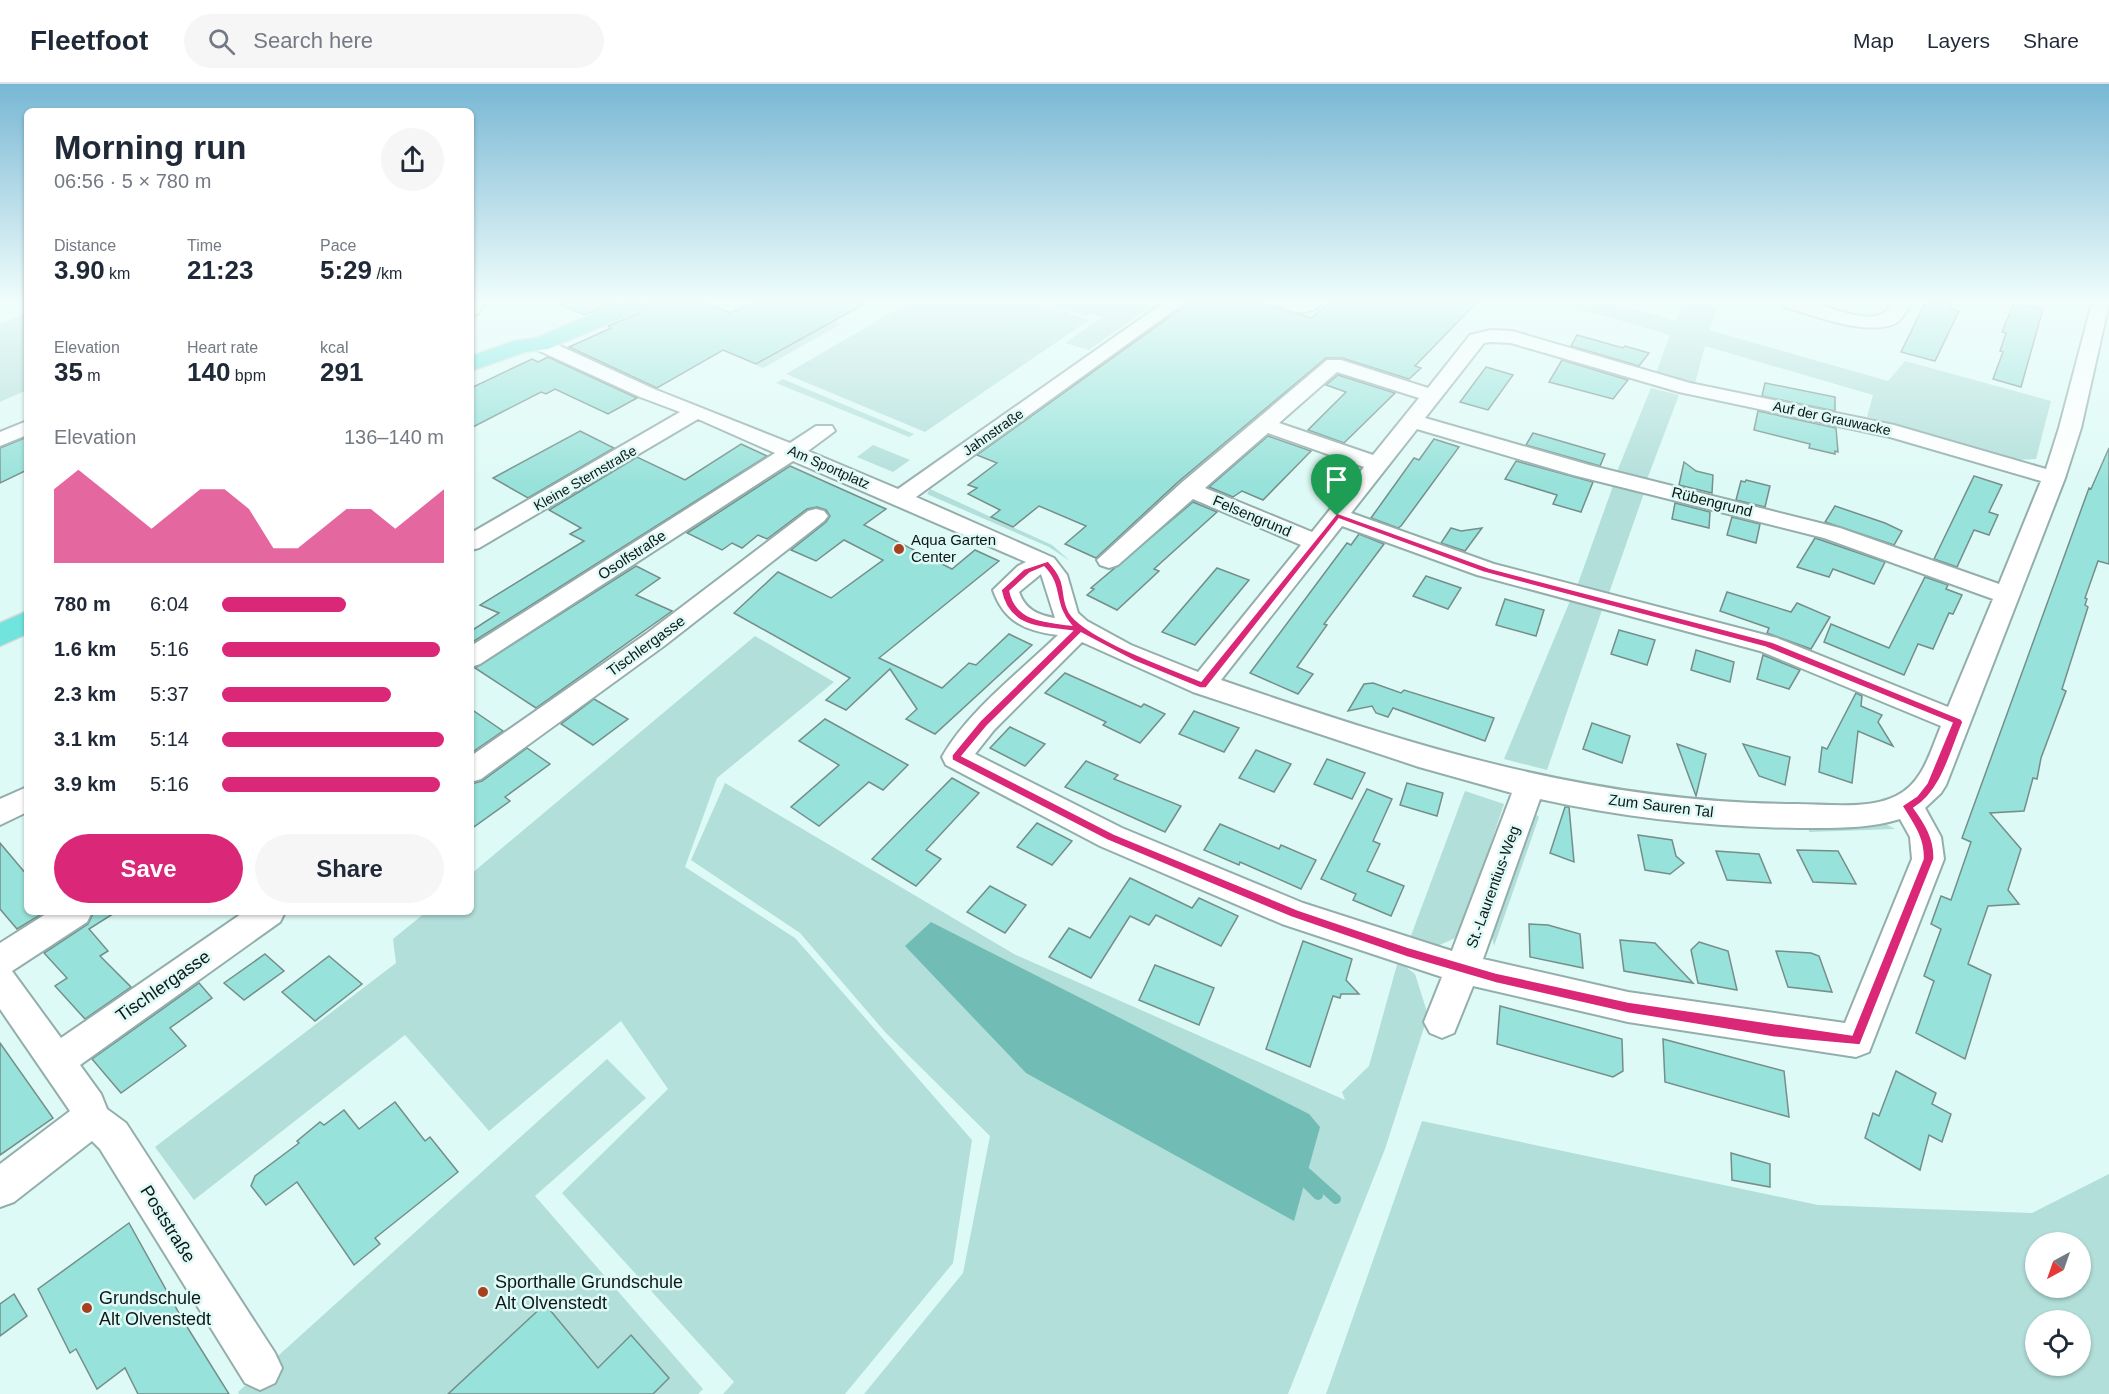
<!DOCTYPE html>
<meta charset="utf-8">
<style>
:root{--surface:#fff;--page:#f6f6f7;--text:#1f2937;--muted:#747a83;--line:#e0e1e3;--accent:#db2777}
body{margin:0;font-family:Helvetica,sans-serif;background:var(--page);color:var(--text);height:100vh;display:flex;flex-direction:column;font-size:22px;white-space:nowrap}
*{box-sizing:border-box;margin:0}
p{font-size:20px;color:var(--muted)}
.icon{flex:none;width:33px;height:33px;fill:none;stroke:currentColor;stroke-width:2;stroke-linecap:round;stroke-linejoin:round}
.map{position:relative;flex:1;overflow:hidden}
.sheet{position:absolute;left:24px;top:24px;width:450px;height:807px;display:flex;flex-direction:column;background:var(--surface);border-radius:9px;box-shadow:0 2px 4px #0004}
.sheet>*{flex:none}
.needle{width:39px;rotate:220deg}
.tools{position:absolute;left:2025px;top:1148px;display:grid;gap:12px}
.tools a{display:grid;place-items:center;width:66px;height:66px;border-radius:50%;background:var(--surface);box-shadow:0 2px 4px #0004;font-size:30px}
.pin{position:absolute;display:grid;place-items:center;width:51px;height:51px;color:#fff;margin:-62px -26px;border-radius:50% 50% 50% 0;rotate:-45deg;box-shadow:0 0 6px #0007}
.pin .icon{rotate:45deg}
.round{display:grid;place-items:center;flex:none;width:63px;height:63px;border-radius:32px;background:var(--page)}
.summary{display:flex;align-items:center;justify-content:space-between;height:102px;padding:0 30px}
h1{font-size:33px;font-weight:800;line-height:45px}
.figures{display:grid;grid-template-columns:repeat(3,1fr);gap:9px;height:102px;padding:6px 30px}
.figures div{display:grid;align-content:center}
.figures b{font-size:26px;font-weight:800}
.figures small{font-size:16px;font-weight:400}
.figures p{font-size:16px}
.chart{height:168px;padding:12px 30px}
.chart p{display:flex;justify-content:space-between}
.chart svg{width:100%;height:108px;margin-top:6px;fill:var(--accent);opacity:.7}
.primary-button{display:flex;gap:12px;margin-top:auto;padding:12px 30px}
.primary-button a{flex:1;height:69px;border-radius:36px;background:var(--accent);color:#fff;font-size:24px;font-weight:800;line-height:69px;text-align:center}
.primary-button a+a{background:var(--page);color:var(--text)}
ul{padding:0 30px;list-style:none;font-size:20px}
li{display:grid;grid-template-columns:96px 72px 1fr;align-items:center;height:45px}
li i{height:15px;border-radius:8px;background:var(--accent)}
header{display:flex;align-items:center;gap:36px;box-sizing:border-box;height:84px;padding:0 30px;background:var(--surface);border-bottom:2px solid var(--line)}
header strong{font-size:28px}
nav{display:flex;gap:33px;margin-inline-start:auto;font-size:21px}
.search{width:420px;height:54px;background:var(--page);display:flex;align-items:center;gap:15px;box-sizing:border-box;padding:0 21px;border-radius:33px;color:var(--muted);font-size:22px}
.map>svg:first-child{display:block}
</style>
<header>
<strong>Fleetfoot</strong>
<div class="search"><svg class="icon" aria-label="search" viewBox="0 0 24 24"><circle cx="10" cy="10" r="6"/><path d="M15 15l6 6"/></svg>Search here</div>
<nav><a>Map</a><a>Layers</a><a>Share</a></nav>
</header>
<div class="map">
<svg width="2109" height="1310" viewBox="0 0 2109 1310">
<rect width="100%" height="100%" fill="#defaf6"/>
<g fill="#b2dfda" fill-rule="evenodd">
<path d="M908,219H1038L1089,236L925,348L786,290Z"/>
<path d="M1045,219H1156L1089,266L1065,259L1103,233L1092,229L1086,232Z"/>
<path d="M1560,219H1613L1676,237L1683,219H1720L1709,246L1888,297L1905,277L2051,317L2036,375L2017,376L1867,333L1873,311L1705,262L1695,299L1656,289L1670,251Z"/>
<path d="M27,229V306L0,318V240Z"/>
<path d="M834,237L841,240L763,284L756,281Z"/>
<path d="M783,295L914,350L909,353L776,299Z"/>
<path d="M1651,304L1679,311L1646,398L1616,390Z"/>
<path d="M873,361L910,376L893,388L857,373Z"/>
<path d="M1613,402L1644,409L1608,512L1576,505Z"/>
<path d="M930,405L1052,461L1070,477L1049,463L927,410Z"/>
<path d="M1570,517L1602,526L1547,686L1504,675Z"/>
<path d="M755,552L834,598L717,694L685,783L795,854L972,1056L953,1179L845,1310H723L734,1298L562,1109L668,1005L621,937L489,1047L405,951L194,1116L155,1063L396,879L393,855L426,828H471V790Z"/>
<path d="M725,699L1014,870L1345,1016L1342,1008L1369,982L1398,877L1415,890L1428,931L1385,1065L1288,1310H864L963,1189L990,1052L885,948L800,849L691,776Z"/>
<path d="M1465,707L1504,720L1460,852L1437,862L1409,857Z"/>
<path d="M1534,729L1539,733L1494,862L1490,843Z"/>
<path d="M1884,739L1895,745L1809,748L1810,740Z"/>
<path d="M607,975L646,1014L535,1112L703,1305L698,1310H239L238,1308Z"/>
<path d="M1422,1037L1818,1121L2032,1129L2109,1090V1310H1326ZM2036,1158H2080V1203H2036ZM2036,1236H2080V1281H2036Z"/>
</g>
<path fill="#71bcb5" d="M931,838L1309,1030L1320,1043L1294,1137L1026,989L905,862Z"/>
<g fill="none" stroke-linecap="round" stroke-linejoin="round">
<g stroke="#71bcb5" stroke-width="10">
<path d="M1307,1089L1336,1115"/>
<path d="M1305,1098L1318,1111"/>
</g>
</g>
<g fill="#97e2da" stroke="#758e8a" stroke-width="1.5">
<path d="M558,219H614L584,231Z"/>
<path d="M650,219H707L731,229L751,219H866L756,280L723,266L657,304L569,263L611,244L608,242L646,226Z"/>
<path d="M1189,219H1263L1311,234L1330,219H1476L1415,282L1421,284L1409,295L1342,274H1326L1178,398L1096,474L1065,460L1086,442L1039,422L1013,443L991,433L1000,426L968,410L977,404L968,401L997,379L977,371Z"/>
<path d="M1925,219H1951L1950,225L1959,227L1935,277L1901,268Z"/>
<path d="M2014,219L2043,225L2021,303L1993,295L2003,268L2000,267L2006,249L2002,248Z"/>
<path d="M1577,251L1623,264L1625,262L1649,269L1639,282L1571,262Z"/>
<path d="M548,273L637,314L608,330L555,305L546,310L541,308L471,344V304L532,275L538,278Z"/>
<path d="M1562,276L1628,296L1613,315L1549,298Z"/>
<path d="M1486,283L1513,291L1488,326L1460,318Z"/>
<path d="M1338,291L1395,309L1344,359L1308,346L1346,308L1326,301Z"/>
<path d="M1765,299L1835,313V327L1762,312Z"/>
<path d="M1758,327L1836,344L1838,368L1835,367V370L1809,364L1810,360L1754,346Z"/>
<path d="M580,347L614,364L528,414L493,394Z"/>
<path d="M1533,349L1605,370L1600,382L1526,361Z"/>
<path d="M1268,352L1311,367L1263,416L1242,407L1233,413L1209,403Z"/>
<path d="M27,353V386L0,399V364Z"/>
<path d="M1434,355L1459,363L1401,442L1398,444L1371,434L1414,374L1419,376Z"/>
<path d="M741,360L767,372L471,559V547L499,529L480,521L584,457L570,450L581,444L549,426L637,373L685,396Z"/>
<path d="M2109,364V480L2098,477L2085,514L2087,515L2085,521L2088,523L2062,605L2066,607L2041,674L2037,695L2033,694L2024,727L1990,729L2021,765L2008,806L2019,820L1988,822L1968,880L1991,891L1965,975L1916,949L1934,897L1924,892L1941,845L1931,840L1941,812L1951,816L1971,758L1962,754L2089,404L2091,405Z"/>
<path d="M1516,377L1593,398L1581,428L1553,420L1557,411L1505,395Z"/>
<path d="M1684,378L1696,387L1713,391L1712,409L1679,401Z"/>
<path d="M790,382L886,425L864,441L952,485L975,466L999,477L879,574L942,604L969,579L976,581L1009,550L1032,561L935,650L906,635L917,625L890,585L846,626L826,616L850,594L734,529L778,488L831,514L883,476L844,456L816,477L791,466L826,438L830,432L826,426L817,423L807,425L767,455L758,451L742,464L732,459L722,466L687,449Z"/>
<path d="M1974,392L2002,401L1989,428L1998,431L1989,451L1974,446L1957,483L1934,475Z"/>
<path d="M1746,396L1770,402L1765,423L1736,416L1741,397L1745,398Z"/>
<path d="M1193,418L1217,428L1154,485L1159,487L1117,526L1087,511L1094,505L1091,504Z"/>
<path d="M1675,419L1710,428L1709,444L1672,435Z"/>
<path d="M1835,422L1885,439L1902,447L1894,461L1825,438Z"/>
<path d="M1732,433L1760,440L1756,459L1727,451Z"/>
<path d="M1451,444L1461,447L1482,444L1465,467L1441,459Z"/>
<path d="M1359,450L1384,460L1324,540L1327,541L1297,583L1313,590L1298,610L1250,589L1347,459L1351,461Z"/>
<path d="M1815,454L1885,478L1874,500L1833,485L1829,493L1797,483Z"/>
<path d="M636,482L660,494L636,511L672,527L536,624L475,584Z"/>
<path d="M1217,484L1249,496L1195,561L1162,548Z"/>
<path d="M1426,492L1461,504L1448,525L1413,512Z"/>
<path d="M1925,493L1948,501L1946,505L1962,511L1953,530L1949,529L1933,565L1918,560L1904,591L1824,558L1831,540L1889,564Z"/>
<path d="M1727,508L1791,528L1797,519L1830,533L1811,565L1767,549L1769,544L1720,527Z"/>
<path d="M1505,515L1544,526L1536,552L1496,541Z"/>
<path d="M1619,546L1655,556L1647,581L1611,570Z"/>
<path d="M1696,566L1734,578L1730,598L1691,586Z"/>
<path d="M1763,571L1800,586L1789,605L1757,595Z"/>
<path d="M1065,589L1141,623L1144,620L1165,630L1140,659L1103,641L1106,638L1045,609Z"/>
<path d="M1373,599L1401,609L1404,606L1494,634L1485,657L1393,624L1388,633L1376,629L1372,622L1348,627L1364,600Z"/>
<path d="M1856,609L1862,612L1861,622L1882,631L1878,638L1893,662L1858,647L1852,699L1819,688L1822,663L1827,665Z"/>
<path d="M594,615L628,635L593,661L561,640Z"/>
<path d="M471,625L503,647L471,669Z"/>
<path d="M1194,627L1239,644L1224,668L1179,650Z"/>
<path d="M825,635L908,681L883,706L869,698L819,742L791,723L839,681L799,657Z"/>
<path d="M1592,639L1630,652L1622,679L1583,665Z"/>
<path d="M1010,643L1045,660L1025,682L990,664Z"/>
<path d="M1677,660L1706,670L1696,712Z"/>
<path d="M1743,660L1790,673L1785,701L1759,692Z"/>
<path d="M527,664L550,680L505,713L510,717L471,745V700L482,697Z"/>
<path d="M1256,666L1291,680L1274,708L1239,694Z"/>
<path d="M1327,675L1365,689L1352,715L1314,700Z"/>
<path d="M1086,677L1118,691L1114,695L1181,722L1165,748L1065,703Z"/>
<path d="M952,694L979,709L926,766L941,775L916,802L872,775Z"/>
<path d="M1407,699L1443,709L1437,732L1400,721Z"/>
<path d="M1367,705L1392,715L1373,757L1380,760L1367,787L1404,802L1391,832L1353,816L1356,810L1321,795Z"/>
<path d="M1565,723H1569L1574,778L1550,769Z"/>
<path d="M1037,739L1072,757L1052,781L1017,763Z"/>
<path d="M1220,740L1279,765L1281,761L1316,776L1301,805L1240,778L1239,781L1204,766Z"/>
<path d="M1638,751L1672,756L1676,772L1684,779L1670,790L1645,786Z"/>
<path d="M0,759L27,791V828H45L17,845L0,825Z"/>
<path d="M1797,766L1838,767L1856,800L1813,798Z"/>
<path d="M1716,767L1759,770L1771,799L1727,796Z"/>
<path d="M1130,794L1192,824L1199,814L1238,832L1221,862L1156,831L1149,841L1130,832L1091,894L1049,873L1069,844L1090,854Z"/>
<path d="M990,802L1026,821L1005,849L967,828Z"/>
<path d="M94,828H116L89,845L108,867L100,872L131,903L85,935L55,902L67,894L44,869L88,840Z"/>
<path d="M1529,840L1548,841L1580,850L1583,884L1530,873Z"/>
<path d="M1620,856L1655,859L1693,899L1624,887Z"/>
<path d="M1303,857L1352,875L1346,896L1359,910H1341L1340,914L1333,912L1310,983L1266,965Z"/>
<path d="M1699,858L1728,867L1737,906L1698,899L1691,866Z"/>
<path d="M1776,867L1811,869L1819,872L1832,908L1788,903Z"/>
<path d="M265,870L284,887L244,916L224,899Z"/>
<path d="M329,872L362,900L315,937L282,908Z"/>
<path d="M1155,881L1214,904L1199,941L1139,916Z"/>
<path d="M199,899L212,914L170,944L186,962L121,1009L92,975Z"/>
<path d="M1500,922L1622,955L1623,987L1613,993L1497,960Z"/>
<path d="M1663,955L1784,987L1789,1033L1665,998Z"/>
<path d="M0,959L53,1034L0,1071Z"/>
<path d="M1896,987L1936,1009L1932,1020L1951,1030L1942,1058L1929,1051L1920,1086L1865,1054L1873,1029L1879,1032Z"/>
<path d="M395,1018L425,1057L430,1053L458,1088L375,1154L380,1160L354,1181L297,1098L266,1121L251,1102L255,1092L299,1059L297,1057L320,1038L324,1041L344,1026L359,1045Z"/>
<path d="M1731,1069L1770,1080V1103L1732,1096Z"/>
<path d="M129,1139L184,1238L229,1310H138L125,1284L97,1305L76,1265L70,1269L38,1205Z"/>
<path d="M14,1210L27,1232L0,1252V1220Z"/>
<path d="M545,1220L598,1284L631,1251L669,1294L653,1310H448Z"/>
</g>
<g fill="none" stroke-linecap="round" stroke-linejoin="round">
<g stroke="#94aeab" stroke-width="4">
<g id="minor">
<path d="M471,219H484L478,230L471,232Z"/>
<path d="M1163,219H1184L916,413L1054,474L1067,491L1078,529L1087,537L1131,561L1198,588L1301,461L1193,415L1118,481L1109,484L1100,481L1097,476L1180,400L1327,276H1341L1428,304L1470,251L1491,246L1512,247L1690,299L1894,341L2046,385L2059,344L2092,219H2109L2081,344L2065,394L1946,701L1941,709L1925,724L1941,753L1944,775L1869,968L1856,973L1628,938L1473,902L1454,949L1442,954L1430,949L1424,938L1442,893L1282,840L1100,762L946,681L942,673C967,628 1021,587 1058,551C1026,547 1004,538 993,506L1018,482L1026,478L793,377L480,580L471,583V562L775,369L698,335L479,464L471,466V449L680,328L640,313L533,264L530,260L533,256H547L654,305L790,359L816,342H832L835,347L808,367L898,405ZM1491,258L1511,259L1679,308L1890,353L2041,397L1999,500L1840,444L1589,381L1425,334L1484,259ZM1337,288L1419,314L1373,371L1279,339ZM1417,345L1573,391L1824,454L1993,515L1948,623L1777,554L1494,480L1351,429ZM1268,349L1364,383L1312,448L1205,404ZM1342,442L1477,491L1760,567L1941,642C1930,668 1923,699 1896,712C1868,726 1827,720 1796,720C1590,719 1414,662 1221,596ZM1041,490L1055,534C1037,531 1025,525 1019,508ZM1082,558L1193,608L1419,683L1512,709L1452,867L1303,819L1122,744L975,670L994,646ZM1540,715C1625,734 1712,743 1800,744C1833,744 1868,745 1900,735L1910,753L1912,775L1845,939L1628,908L1483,875Z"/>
<path d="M1278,219H1322C1313,231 1287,231 1278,219Z"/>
<path d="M1782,219C1791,219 1801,218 1810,219C1835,222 1877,248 1893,219H1911C1907,227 1902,236 1894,240C1865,252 1813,231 1785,223Z"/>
<path d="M27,337V351L0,362V348Z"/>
<path d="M816,425L824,427L828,432L824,437L664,562L481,695L471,698V672L646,550L808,427Z"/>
<path d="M27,703V728L0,741V715Z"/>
<path d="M49,828H92L87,838L12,887L61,954L244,828H285L280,838L80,981L101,1010L107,1025L126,1039L275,1269L282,1284L275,1299L260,1306L245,1299L100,1065L92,1057L14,1118L0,1123V1080L70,1027L0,925V859Z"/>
</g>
</g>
<g stroke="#d8dada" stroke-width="3">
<g id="major">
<path d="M619,219H648L645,224L548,265L525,268L471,287V272L514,257L536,254Z"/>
<path d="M27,527V550L0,562V539Z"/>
</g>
</g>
<use href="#minor" fill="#fff" fill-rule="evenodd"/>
<use href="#major" fill="#71e4dd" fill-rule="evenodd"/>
</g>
<linearGradient id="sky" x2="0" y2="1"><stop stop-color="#78b7d4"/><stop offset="0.54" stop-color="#f0fdfb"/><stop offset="1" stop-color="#f0fdfb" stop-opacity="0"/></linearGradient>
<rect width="2109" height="402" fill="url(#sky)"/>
<path fill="#db2777" stroke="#fff" stroke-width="1.5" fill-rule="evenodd" d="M1337,429L1489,484L1772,558L1961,635L1963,638C1951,666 1942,707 1914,724C1925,739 1935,755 1934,775L1860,961L1773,953L1628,929L1496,899L1407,873L1291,833L1107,756L952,676V671L980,637L1072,547C1041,543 1008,544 1001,506L1024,485L1048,477C1070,500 1059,509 1069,528C1084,554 1172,585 1201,597ZM1339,435L1483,488L1765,563L1952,639L1927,699L1917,712L1902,722C1913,740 1924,754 1923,775L1852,951L1628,918L1496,889L1407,863L1298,826L1114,750L962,672L987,642L1081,549L1134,577L1200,604H1206ZM1044,483C1063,502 1052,519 1071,541C1045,538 1016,537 1010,507L1030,489Z"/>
<g fill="#a84020" stroke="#defaf6" stroke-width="2">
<circle cx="899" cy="465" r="6"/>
<circle cx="483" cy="1208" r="6"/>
<circle cx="87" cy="1224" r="6"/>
</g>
<g text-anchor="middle" stroke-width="5" stroke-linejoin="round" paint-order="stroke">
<g font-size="14" fill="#0e1716" stroke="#defaf6">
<text transform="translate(1832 334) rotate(12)" y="5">Auf der Grauwacke</text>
<text transform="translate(993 348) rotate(-35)" y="5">Jahnstraße</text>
<text transform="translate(829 383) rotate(24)" y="5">Am Sportplatz</text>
<text transform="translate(585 394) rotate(-30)" y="5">Kleine Sternstraße</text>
</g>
<g font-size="15" fill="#0e1716" stroke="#defaf6">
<text transform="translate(1712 418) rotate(14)" y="5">Rübengrund</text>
<text transform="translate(1252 432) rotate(23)" y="5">Felsengrund</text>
<text transform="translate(632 471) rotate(-33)" y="5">Osolfstraße</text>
<text transform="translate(646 562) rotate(-36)" y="5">Tischlergasse</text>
<text transform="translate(1661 722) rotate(7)" y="5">Zum Sauren Tal</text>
<text transform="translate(1493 803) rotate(-70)" y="5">St.-Laurentius-Weg</text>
</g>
<g font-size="15" fill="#0e1716" stroke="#defaf6" text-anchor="start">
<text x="911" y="461">Aqua Garten<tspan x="911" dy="17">Center</tspan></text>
</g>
<g font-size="18" fill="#0e1716" stroke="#defaf6">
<text transform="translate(163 902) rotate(-35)" y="6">Tischlergasse</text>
<text transform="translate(168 1140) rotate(58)" y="6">Poststraße</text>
</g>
<g font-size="18" fill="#0e1716" stroke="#defaf6" text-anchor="start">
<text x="495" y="1204">Sporthalle Grundschule<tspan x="495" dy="21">Alt Olvenstedt</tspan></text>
<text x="99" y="1220">Grundschule<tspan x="99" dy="21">Alt Olvenstedt</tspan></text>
</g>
</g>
</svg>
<div class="tools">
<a><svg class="needle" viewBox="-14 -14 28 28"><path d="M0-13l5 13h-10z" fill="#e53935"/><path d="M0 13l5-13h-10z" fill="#747a83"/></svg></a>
<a><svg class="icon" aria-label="locate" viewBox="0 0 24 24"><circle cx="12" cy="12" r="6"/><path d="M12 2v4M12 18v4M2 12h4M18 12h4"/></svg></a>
</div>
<div class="pin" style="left:1337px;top:432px;background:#1e9e55"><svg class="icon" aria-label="arrive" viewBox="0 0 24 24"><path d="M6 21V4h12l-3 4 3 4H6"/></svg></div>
<section class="sheet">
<div class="summary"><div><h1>Morning run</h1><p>06:56 · 5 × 780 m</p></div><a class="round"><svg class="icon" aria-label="share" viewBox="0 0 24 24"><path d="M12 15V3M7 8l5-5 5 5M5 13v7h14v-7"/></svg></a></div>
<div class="figures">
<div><p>Distance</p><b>3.90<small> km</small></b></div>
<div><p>Time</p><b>21:23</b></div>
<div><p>Pace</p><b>5:29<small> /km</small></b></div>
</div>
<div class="figures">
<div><p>Elevation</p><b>35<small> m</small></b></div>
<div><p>Heart rate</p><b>140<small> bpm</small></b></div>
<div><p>kcal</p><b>291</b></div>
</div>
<div class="chart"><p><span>Elevation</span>136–140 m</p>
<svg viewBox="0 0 160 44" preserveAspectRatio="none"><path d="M0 44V14L10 6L20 14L30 22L40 30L50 22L60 14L70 14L80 22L90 38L100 38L110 30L120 22L130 22L140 30L150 22L160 14V44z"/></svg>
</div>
<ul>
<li><b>780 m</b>6:04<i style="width:56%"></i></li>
<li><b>1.6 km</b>5:16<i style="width:98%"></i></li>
<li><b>2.3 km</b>5:37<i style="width:76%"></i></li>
<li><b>3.1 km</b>5:14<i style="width:100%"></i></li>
<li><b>3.9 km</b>5:16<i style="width:98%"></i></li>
</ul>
<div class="primary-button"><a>Save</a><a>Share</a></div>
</section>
</div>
